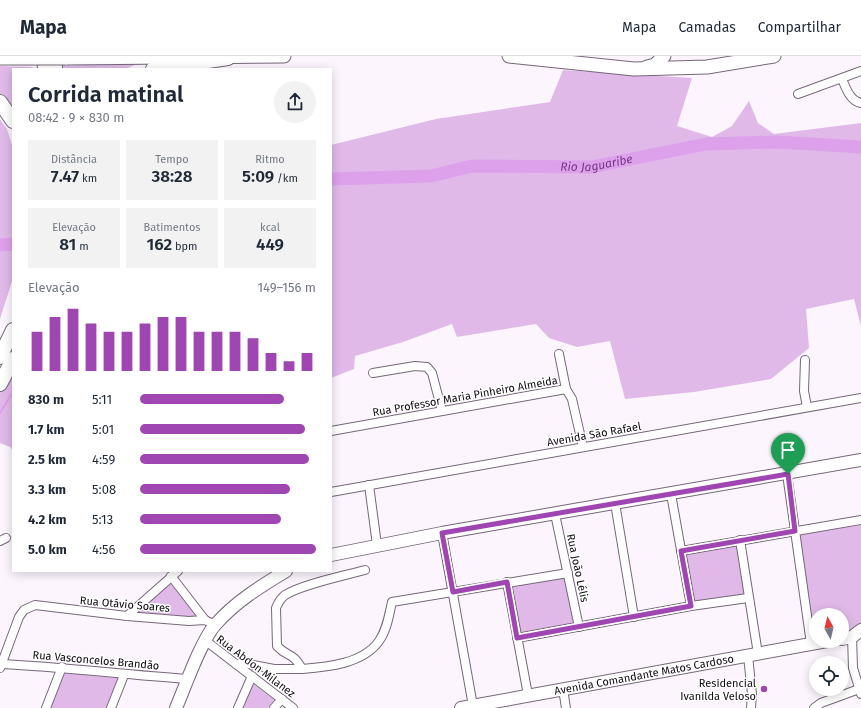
<!DOCTYPE html>
<html lang="pt">
<meta charset="utf-8">
<style>
:root{--surface:#fff;--page:#f2f2f3;--text:#1f2937;--muted:#747a83;--line:#e0e1e3;--accent:#9f46b2}
body{margin:0;font-family:"Fira Sans",sans-serif;background:var(--page);color:var(--text);height:100vh;display:flex;flex-direction:column;font-size:15px;white-space:nowrap}
*{box-sizing:border-box;margin:0}
p{font-size:13px;color:var(--muted)}
.icon{flex:none;width:22px;height:22px;fill:none;stroke:currentColor;stroke-width:2;stroke-linecap:round;stroke-linejoin:round}
.map{position:relative;flex:1;overflow:hidden}
.drawer{position:absolute;left:12px;top:12px;width:320px;height:504px;display:flex;flex-direction:column;background:var(--surface);border-radius:0px;box-shadow:0 2px 10px #0003}
.drawer>*{flex:none}
.needle{width:26px;rotate:352deg}
.buttons{position:absolute;left:809px;top:552px;display:grid;gap:8px}
.buttons a{display:grid;place-items:center;width:40px;height:40px;border-radius:50%;background:var(--surface);box-shadow:0 2px 10px #0003;font-size:20px}
.pin{position:absolute;display:grid;place-items:center;width:34px;height:34px;color:#fff;margin:-41px -17px;border-radius:50% 50% 50% 0;rotate:-45deg;box-shadow:0 0 4px #0007}
.pin .icon{rotate:45deg}
.round{display:grid;place-items:center;flex:none;width:42px;height:42px;border-radius:21px;background:var(--page)}
.summary{display:flex;align-items:center;justify-content:space-between;height:68px;padding:0 16px}
h1{font-size:22px;font-weight:600;line-height:30px}
.figures{display:grid;grid-template-columns:repeat(3,1fr);gap:6px;height:68px;padding:4px 16px}
.figures div{display:grid;align-content:center;border-radius:0px;background:var(--page);text-align:center}
.figures b{font-size:17px;font-weight:600}
.figures small{font-size:11px;font-weight:400}
.figures p{font-size:11px}
.chart{height:112px;padding:8px 16px}
.chart p{display:flex;justify-content:space-between}
.chart svg{width:100%;height:72px;margin-top:4px;stroke:var(--accent);stroke-width:6}
ul{padding:0 16px;list-style:none;font-size:13px}
li{display:grid;grid-template-columns:64px 48px 1fr;align-items:center;height:30px}
li i{height:10px;border-radius:5px;background:var(--accent)}
header{display:flex;align-items:center;gap:24px;box-sizing:border-box;height:56px;padding:0 20px;background:var(--surface);border-bottom:1px solid var(--line)}
header strong{font-size:19px}
nav{display:flex;gap:22px;margin-inline-start:auto;font-size:14px}
.map>svg:first-child{display:block}
</style>
<header>
<strong>Mapa</strong>
<nav><a>Mapa</a><a>Camadas</a><a>Compartilhar</a></nav>
</header>
<div class="map">
<svg width="861" height="652" viewBox="0 0 861 652">
<rect width="100%" height="100%" fill="#fcf5fe"/>
<g fill="#e0b9e9">
<path d="M140,7L125,13H57V10Z"/>
<path d="M0,10L33,11V13H13V58L0,39Z"/>
<path d="M563,14L692,22L677,70L712,81L732,70L749,45L758,67L774,78L861,67V270L854,243L806,253L809,292L771,323L694,336L625,343L610,285L577,291L549,282L536,268L457,281L452,268L403,286L355,300L354,313L331,322V89L436,63L550,46Z"/>
<path d="M0,63L7,73L13,92V222L0,263Z"/>
<path d="M13,309V395L10,391L0,387V336Z"/>
<path d="M861,469V569L842,580V559H816V579L813,580L799,480L803,478Z"/>
<path d="M737,489L745,540L691,550L683,497Z"/>
<path d="M566,520L574,569L521,579L513,529Z"/>
<path d="M170,527L195,556V561L140,557L141,553Z"/>
<path d="M64,617L118,622L106,652H51Z"/>
<path d="M253,628L274,644L268,652H242Z"/>
</g>
<g fill="none" stroke-linecap="round" stroke-linejoin="round">
<path stroke="#dda1eb" stroke-width="2" d="M0,357L13,336"/>
<g stroke="#dda1eb" stroke-width="13">
<path id="s1" d="M331,123L431,120L472,110L591,111L706,88L777,86L861,91"/>
<path d="M0,189L13,188"/>
</g>
<g stroke="#77677a" stroke-width="10">
<g id="minor">
<path d="M842,23C846,32 850,45 861,47"/>
<path d="M798,38L861,15"/>
<path d="M559,298L566,333L572,343L583,391"/>
<path d="M805,304L804,335L807,351"/>
<path d="M373,317L415,310L427,311L432,317L442,355"/>
<path d="M331,375L566,333"/>
<path d="M787,418L811,588"/>
<path d="M369,429L377,489"/>
<path d="M331,436L861,342"/>
<path d="M671,438L691,550"/>
<path d="M615,447L634,561"/>
<path d="M555,458L579,571"/>
<path d="M442,477L473,650"/>
<path d="M740,484L758,598"/>
<path d="M0,485L6,482"/>
<path d="M681,495L861,464"/>
<path d="M365,514C343,520 303,528 285,539C281,542 278,547 276,552L277,590C288,602 292,595 302,613C327,611 363,608 379,585C387,574 389,559 392,546L568,517"/>
<path d="M171,520L205,564"/>
<path d="M507,526L528,639"/>
<path d="M127,560L178,515"/>
<path d="M852,581L853,612L861,638"/>
<path d="M517,582L691,550L748,542"/>
<path d="M206,585L293,652"/>
<path d="M748,600L752,638L751,652"/>
<path d="M2,608C64,611 126,619 188,623"/>
<path d="M236,608L244,607L274,613H302"/>
<path d="M0,612L19,561L24,554L35,549L127,560L189,565L205,564L215,569"/>
<path d="M563,633L566,652"/>
<path d="M46,652L62,611"/>
<path d="M111,652L124,619"/>
<path d="M238,652L252,620"/>
<path d="M274,652L282,643"/>
<path d="M814,652L821,647L859,633"/>
</g>
</g>
<g stroke="#77677a" stroke-width="14">
<g id="secondary">
<path d="M331,499L442,477L861,404"/>
<path d="M842,583L852,581L861,574"/>
<path d="M176,652C185,631 201,585 215,569C235,546 261,530 286,515"/>
<path id="s2" d="M461,652L827,585"/>
</g>
</g>
<g stroke="#77677a" stroke-width="15">
<g id="primary">
<path d="M509,0L634,13L707,11L774,0"/>
<path d="M0,2H36"/>
<path d="M65,2L284,0"/>
<path d="M647,11L655,9L664,0"/>
</g>
</g>
<g stroke="#77677a" stroke-width="16">
<g id="trunk">
<path d="M44,0L45,13"/>
<path d="M55,13V0"/>
<path d="M153,13L228,2"/>
<path d="M0,46L13,65"/>
<path d="M0,301L13,274"/>
<path d="M0,328L13,303"/>
</g>
</g>
<use href="#minor" stroke="#fff" stroke-width="8"/>
<use href="#secondary" stroke="#fff" stroke-width="12"/>
<use href="#primary" stroke="#fff" stroke-width="13"/>
<use href="#trunk" stroke="#fff" stroke-width="14"/>
<g stroke="#77677a" stroke-width="15" stroke-linecap="butt">
<path id="primary-bridge" d="M36,2H65"/>
</g>
<use href="#primary-bridge" stroke="#fff" stroke-width="13"/>
</g>
<g fill="none" stroke-linecap="round" stroke-linejoin="round">
<g stroke="#fff" stroke-width="8">
<path id="route" d="M788,418L795,475L681,495L691,550L517,582L507,526L453,536L442,477Z"/>
</g>
<use href="#route" stroke="#9f46b2" stroke-width="5"/>
</g>
<circle fill="#9f46b2" stroke="#fff" stroke-width="1.5" cx="764" cy="633" r="4"/>
<g text-anchor="middle" stroke-width="3" stroke-linejoin="round" paint-order="stroke">
<g font-size="11" fill="#100a11" stroke="#fff">
<text transform="translate(465 340) rotate(-10)" y="4">Rua Professor Maria Pinheiro Almeida</text>
<text transform="translate(594 378) rotate(-10)" y="4">Avenida São Rafael</text>
<text transform="translate(578 512) rotate(78)" y="4">Rua João Lélis</text>
<text transform="translate(125 548) rotate(5)" y="4">Rua Otávio Soares</text>
<text transform="translate(96 604) rotate(5)" y="4">Rua Vasconcelos Brandão</text>
<text transform="translate(256 610) rotate(37)" y="4">Rua Abdon Milanez</text>
<text dy="4" stroke="none"><textPath href="#s2" startOffset="186">Avenida Comandante Matos Cardoso</textPath></text>
</g>
<g font-size="11" fill="#100a11" stroke="#fff" text-anchor="end">
<text x="756" y="631">Residencial<tspan x="756" dy="13">Ivanilda Veloso</tspan></text>
</g>
<g font-size="12" font-style="italic" fill="#7a338a" stroke="#fff">
<text dy="4" stroke="none"><textPath href="#s1" startOffset="267">Rio Jaguaribe</textPath></text>
</g>
</g>
</svg>
<div class="buttons">
<a><svg class="needle" viewBox="-14 -14 28 28"><path d="M0-13l5 13h-10z" fill="#e53935"/><path d="M0 13l5-13h-10z" fill="#747a83"/></svg></a>
<a><svg class="icon" aria-label="locate" viewBox="0 0 24 24"><circle cx="12" cy="12" r="6"/><path d="M12 2v4M12 18v4M2 12h4M18 12h4"/></svg></a>
</div>
<div class="pin" style="left:788px;top:418px;background:#1e9e55"><svg class="icon" aria-label="arrive" viewBox="0 0 24 24"><path d="M6 21V4h12l-3 4 3 4H6"/></svg></div>
<section class="drawer">
<div class="summary"><div><h1>Corrida matinal</h1><p>08:42 · 9 × 830 m</p></div><a class="round"><svg class="icon" aria-label="share" viewBox="0 0 24 24"><path d="M12 15V3M7 8l5-5 5 5M5 13v7h14v-7"/></svg></a></div>
<div class="figures">
<div><p>Distância</p><b>7.47<small> km</small></b></div>
<div><p>Tempo</p><b>38:28</b></div>
<div><p>Ritmo</p><b>5:09<small> /km</small></b></div>
</div>
<div class="figures">
<div><p>Elevação</p><b>81<small> m</small></b></div>
<div><p>Batimentos</p><b>162<small> bpm</small></b></div>
<div><p>kcal</p><b>449</b></div>
</div>
<div class="chart"><p><span>Elevação</span>149–156 m</p>
<svg viewBox="0 0 160 44" preserveAspectRatio="none"><path d="M5 44V20M15 44V11M25 44V6M35 44V15M45 44V20M55 44V20M65 44V15M75 44V11M85 44V11M95 44V20M105 44V20M115 44V20M125 44V24M135 44V33M145 44V38M155 44V33"/></svg>
</div>
<ul>
<li><b>830 m</b>5:11<i style="width:82%"></i></li>
<li><b>1.7 km</b>5:01<i style="width:94%"></i></li>
<li><b>2.5 km</b>4:59<i style="width:96%"></i></li>
<li><b>3.3 km</b>5:08<i style="width:85%"></i></li>
<li><b>4.2 km</b>5:13<i style="width:80%"></i></li>
<li><b>5.0 km</b>4:56<i style="width:100%"></i></li>
</ul>
</section>
</div>
